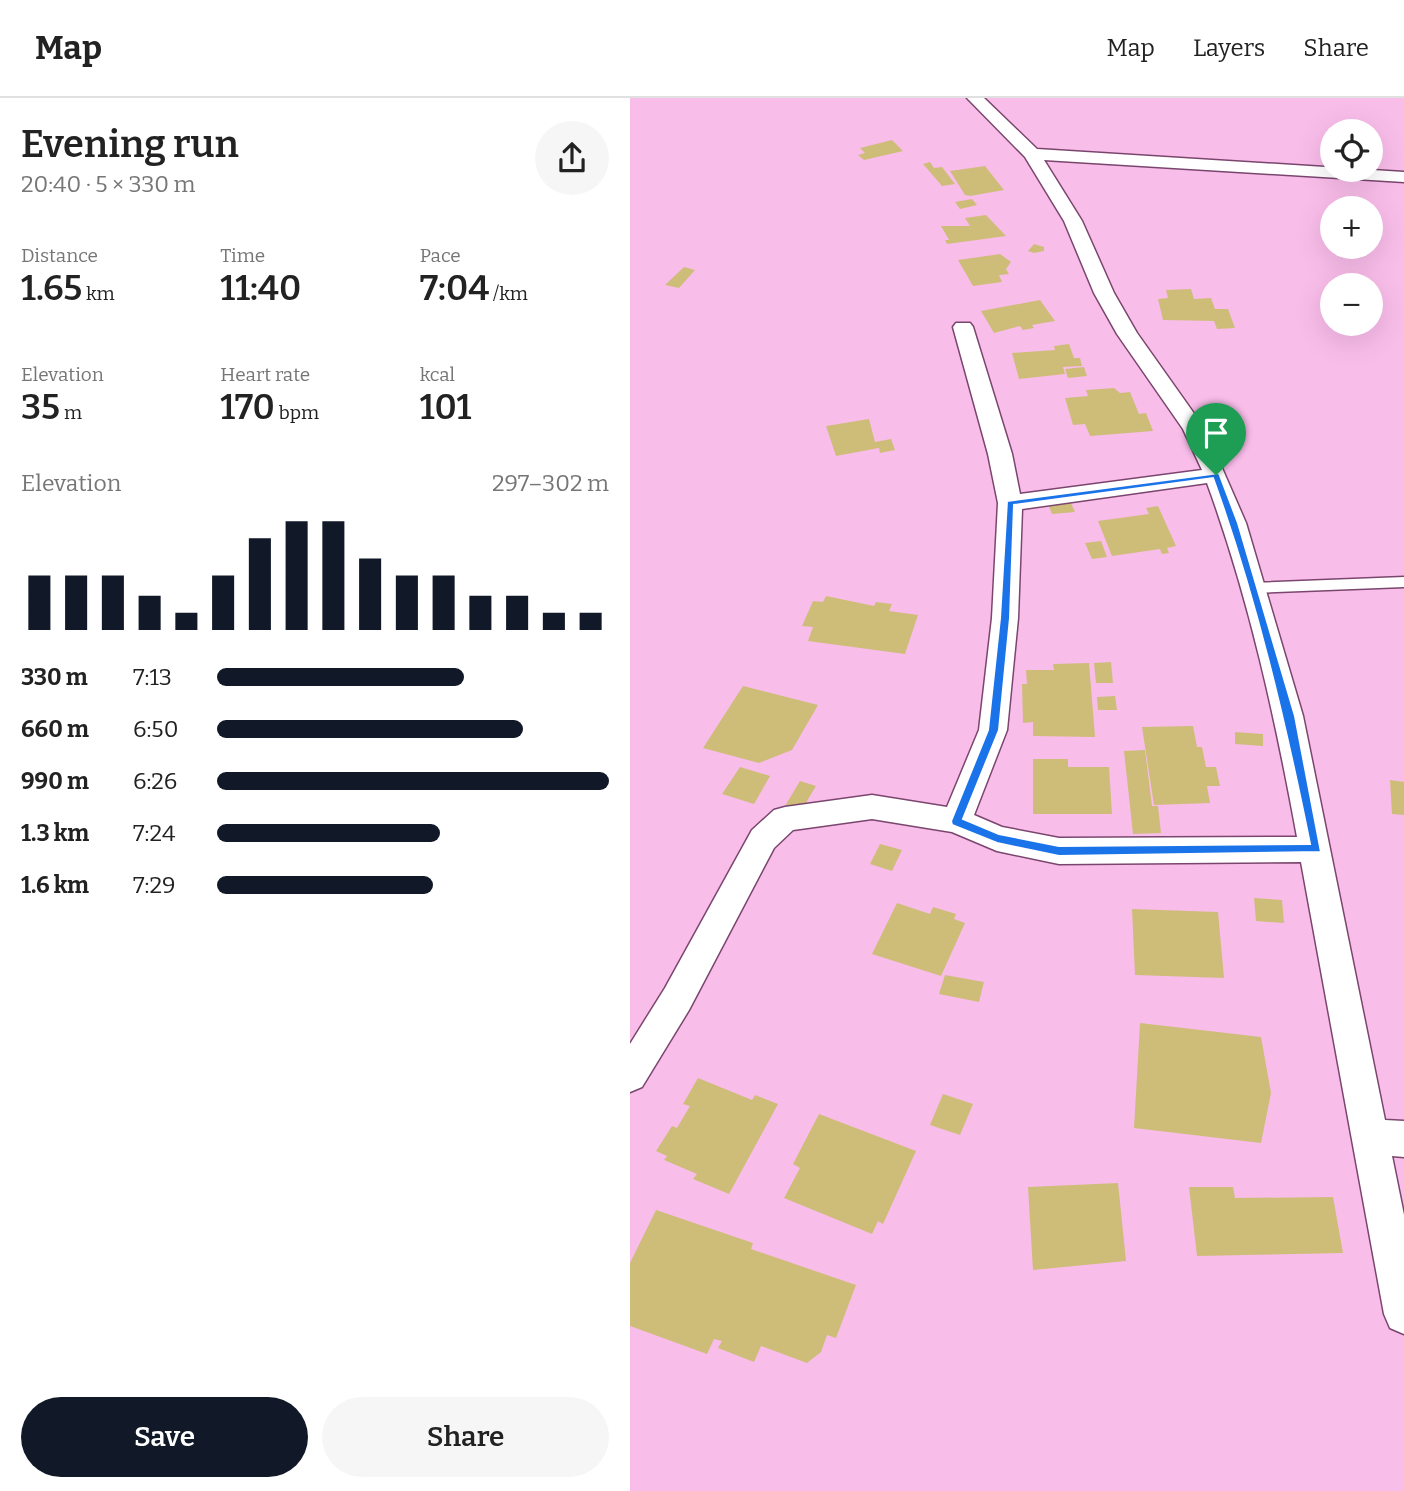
<!DOCTYPE html>
<meta charset="utf-8">
<style>
:root{--surface:#fff;--page:#f6f6f6;--text:#222;--muted:#767676;--line:#e0e0e0;--accent:#111827}
body{margin:0;font-family:Bitter,serif;background:var(--page);color:var(--text);height:100vh;display:flex;flex-direction:column;font-size:26px;white-space:nowrap}
*{box-sizing:border-box;margin:0}
p{font-size:23px;color:var(--muted)}
.icon{flex:none;width:38px;height:38px;fill:none;stroke:currentColor;stroke-width:2;stroke-linecap:round;stroke-linejoin:round}
.map{position:relative;flex:1;overflow:hidden}
.panel{display:flex;flex-direction:column;background:var(--surface);width:630px}
.panel>*{flex:none}
.controls{position:absolute;left:690px;top:21px;display:grid;gap:14px}
.controls a{display:grid;place-items:center;width:63px;height:63px;border-radius:50%;background:var(--surface);box-shadow:0 7px 28px #0002;font-size:35px}
.pin{position:absolute;display:grid;place-items:center;width:60px;height:60px;color:#fff;margin:-72px -30px;border-radius:50% 50% 50% 0;rotate:-45deg;box-shadow:0 0 7px #0007}
.pin .icon{rotate:45deg}
.round{display:grid;place-items:center;flex:none;width:74px;height:74px;border-radius:37px;background:var(--page)}
.overview{display:flex;align-items:center;justify-content:space-between;height:119px;padding:0 21px}
h1{font-size:38px;font-weight:600;line-height:52px}
.figures{display:grid;grid-template-columns:repeat(3,1fr);gap:10px;height:119px;padding:7px 21px}
.figures div{display:grid;align-content:center}
.figures b{font-size:35px;font-weight:600}
.figures small{font-size:19px;font-weight:400}
.figures p{font-size:19px}
.chart{height:196px;padding:14px 21px}
.chart p{display:flex;justify-content:space-between}
.chart svg{width:100%;height:126px;margin-top:7px;stroke:var(--accent);stroke-width:6}
.button{display:flex;gap:14px;margin-top:auto;padding:14px 21px}
.button a{flex:1;height:80px;border-radius:42px;background:var(--accent);color:#fff;font-size:28px;font-weight:600;line-height:80px;text-align:center}
.button a+a{background:var(--page);color:var(--text)}
ul{padding:0 21px;list-style:none;font-size:23px}
li{display:grid;grid-template-columns:112px 84px 1fr;align-items:center;height:52px}
li i{height:18px;border-radius:9px;background:var(--accent)}
header{display:flex;align-items:center;gap:42px;box-sizing:border-box;height:98px;padding:0 35px;background:var(--surface);border-bottom:2px solid var(--line)}
header strong{font-size:33px}
nav{display:flex;gap:38px;margin-inline-start:auto;font-size:24px}
main{display:flex;flex:1;min-height:0}
.map>svg:first-child{display:block}
</style>
<header>
<strong>Map</strong>
<nav><a>Map</a><a>Layers</a><a>Share</a></nav>
</header>
<main>
<section class="panel">
<div class="overview"><div><h1>Evening run</h1><p>20:40 · 5 × 330 m</p></div><a class="round"><svg class="icon" aria-label="share" viewBox="0 0 24 24"><path d="M12 15V3M7 8l5-5 5 5M5 13v7h14v-7"/></svg></a></div>
<div class="figures">
<div><p>Distance</p><b>1.65<small> km</small></b></div>
<div><p>Time</p><b>11:40</b></div>
<div><p>Pace</p><b>7:04<small> /km</small></b></div>
</div>
<div class="figures">
<div><p>Elevation</p><b>35<small> m</small></b></div>
<div><p>Heart rate</p><b>170<small> bpm</small></b></div>
<div><p>kcal</p><b>101</b></div>
</div>
<div class="chart"><p><span>Elevation</span>297–302 m</p>
<svg viewBox="0 0 160 44" preserveAspectRatio="none"><path d="M5 44V25M15 44V25M25 44V25M35 44V32M45 44V38M55 44V25M65 44V12M75 44V6M85 44V6M95 44V19M105 44V25M115 44V25M125 44V32M135 44V32M145 44V38M155 44V38"/></svg>
</div>
<ul>
<li><b>330 m</b>7:13<i style="width:63%"></i></li>
<li><b>660 m</b>6:50<i style="width:78%"></i></li>
<li><b>990 m</b>6:26<i style="width:100%"></i></li>
<li><b>1.3 km</b>7:24<i style="width:57%"></i></li>
<li><b>1.6 km</b>7:29<i style="width:55%"></i></li>
</ul>
<div class="button"><a>Save</a><a>Share</a></div>
</section>
<div class="map">
<svg width="774" height="1393" viewBox="0 0 774 1393">
<rect width="100%" height="100%" fill="#f9bdea"/>
<g fill="#cebd79">
<path d="M262,42L273,53L234,62L228,57L235,55L230,50Z"/>
<path d="M300,64L304,70L312,69L325,86L312,88L293,66Z"/>
<path d="M355,68L374,92L340,98L335,97L320,73Z"/>
<path d="M342,101L347,107L330,111L325,104Z"/>
<path d="M356,117L376,138L317,146L315,142H319L311,128H340L335,120Z"/>
<path d="M404,146L414,149V153L404,155L398,153Z"/>
<path d="M370,156L381,164L376,171L379,176L369,177L372,184L343,188L328,162Z"/>
<path d="M54,169L65,172L49,190L35,187Z"/>
<path d="M561,191L564,201L581,200L585,211H598L605,230L587,231L584,223L533,222L528,201L538,200L536,192Z"/>
<path d="M410,202L425,223L402,227L404,230L393,232L390,228L364,235L351,213Z"/>
<path d="M439,246L444,260H450L452,268L433,269L435,276L389,281L382,255L425,252L424,248Z"/>
<path d="M454,269L457,278L438,280L435,271Z"/>
<path d="M484,290L490,295L500,294L509,316L516,315L523,333L460,338L455,326L443,327L435,300L458,298L456,292Z"/>
<path d="M239,321L245,344L261,341L265,352L250,355L249,350L206,358L196,328Z"/>
<path d="M440,403L445,414L422,416L418,406Z"/>
<path d="M528,408L546,448L537,450L539,455L532,456L530,451L482,458L468,423L519,416L516,410Z"/>
<path d="M471,443L477,459L462,461L455,445Z"/>
<path d="M196,498L244,508L246,504L262,506L259,513L288,517L275,556L178,543L183,529L172,528L183,503L193,504Z"/>
<path d="M481,564L483,585H466L464,565Z"/>
<path d="M459,565L465,639L403,638V624L393,625L392,586H397L396,572H424L423,566Z"/>
<path d="M113,588L188,607L162,652L129,665L73,650Z"/>
<path d="M485,598L487,612H468L467,599Z"/>
<path d="M563,628L567,649H572L576,669H586L590,688H577L580,705L524,707L512,629Z"/>
<path d="M605,634L633,636V648L605,646Z"/>
<path d="M515,652L522,708H528L531,735L503,736L494,653Z"/>
<path d="M403,661H438V669H479L482,716H403Z"/>
<path d="M110,669L140,678L124,706L92,696Z"/>
<path d="M760,682L774,684V717L762,716Z"/>
<path d="M170,683L186,688L171,713L155,708Z"/>
<path d="M250,746L272,752L262,773L240,766Z"/>
<path d="M624,800L652,802L654,825L626,823Z"/>
<path d="M267,805L300,816L303,809L326,816L324,821L335,825L311,878L242,856Z"/>
<path d="M502,811L588,814L594,880L505,877Z"/>
<path d="M315,877L354,884L349,904L309,896Z"/>
<path d="M510,925L631,939L641,995L631,1045L504,1030Z"/>
<path d="M68,980L122,1002L125,997L148,1006L99,1096L63,1081L67,1076L34,1062L37,1058L26,1053L42,1028L47,1030L60,1008L53,1006Z"/>
<path d="M313,996L343,1006L330,1037L300,1027Z"/>
<path d="M189,1016L286,1053L253,1126L248,1123L242,1136L154,1100L170,1070L163,1066Z"/>
<path d="M488,1085L496,1163L403,1172L398,1089Z"/>
<path d="M559,1089H603L605,1100L703,1099L713,1155L567,1158Z"/>
<path d="M26,1112L123,1145L121,1151L226,1187L206,1240L197,1237L191,1254L177,1265L131,1248L124,1264L88,1250L92,1243L84,1241L77,1256L0,1228V1165Z"/>
</g>
<g fill="none" stroke-linecap="round" stroke-linejoin="round">
<g stroke="#7a466e" stroke-width="3">
<path id="lane" d="M774,479V489L623,495L616,490L623,485Z"/>
</g>
<g stroke="#7a466e" stroke-width="3">
<path id="street" d="M337,0H354L407,51L774,74V84L414,62L452,123L484,195L507,235L575,331L616,425L673,618L755,1022L774,1023V1059L762,1058L774,1117V1236L760,1230L754,1216L671,764L429,766L367,753L322,734L242,721L163,732L144,750L59,912L12,989L0,994V946L35,890L122,732L144,712L155,709L242,697L317,709L349,632L362,520L368,405L358,356L323,229L326,225H340L343,229L382,356L390,396L572,372L553,331L487,236L464,195L434,123L395,59ZM577,385C619,500 645,619 667,739L429,740L372,729L344,717L377,632L388,520L392,411Z"/>
</g>
<use href="#lane" fill="#fff" fill-rule="evenodd"/>
<use href="#street" fill="#fff" fill-rule="evenodd"/>
</g>
<path fill="#1a73e8" stroke="#fff" stroke-width="2" fill-rule="evenodd" d="M589,375L608,425L665,618L691,754L429,758L367,745L322,727L321,723L358,632L370,520L377,403ZM583,380C626,499 655,622 680,746L429,748L369,736L333,721L369,632L380,520L384,407Z"/>
</svg>
<div class="controls">
<a><svg class="icon" aria-label="locate" viewBox="0 0 24 24"><circle cx="12" cy="12" r="6"/><path d="M12 2v4M12 18v4M2 12h4M18 12h4"/></svg></a>
<a>+</a>
<a>−</a>
</div>
<div class="pin" style="left:586px;top:377px;background:#1e9e55"><svg class="icon" aria-label="arrive" viewBox="0 0 24 24"><path d="M6 21V4h12l-3 4 3 4H6"/></svg></div>
</div>
</main>
